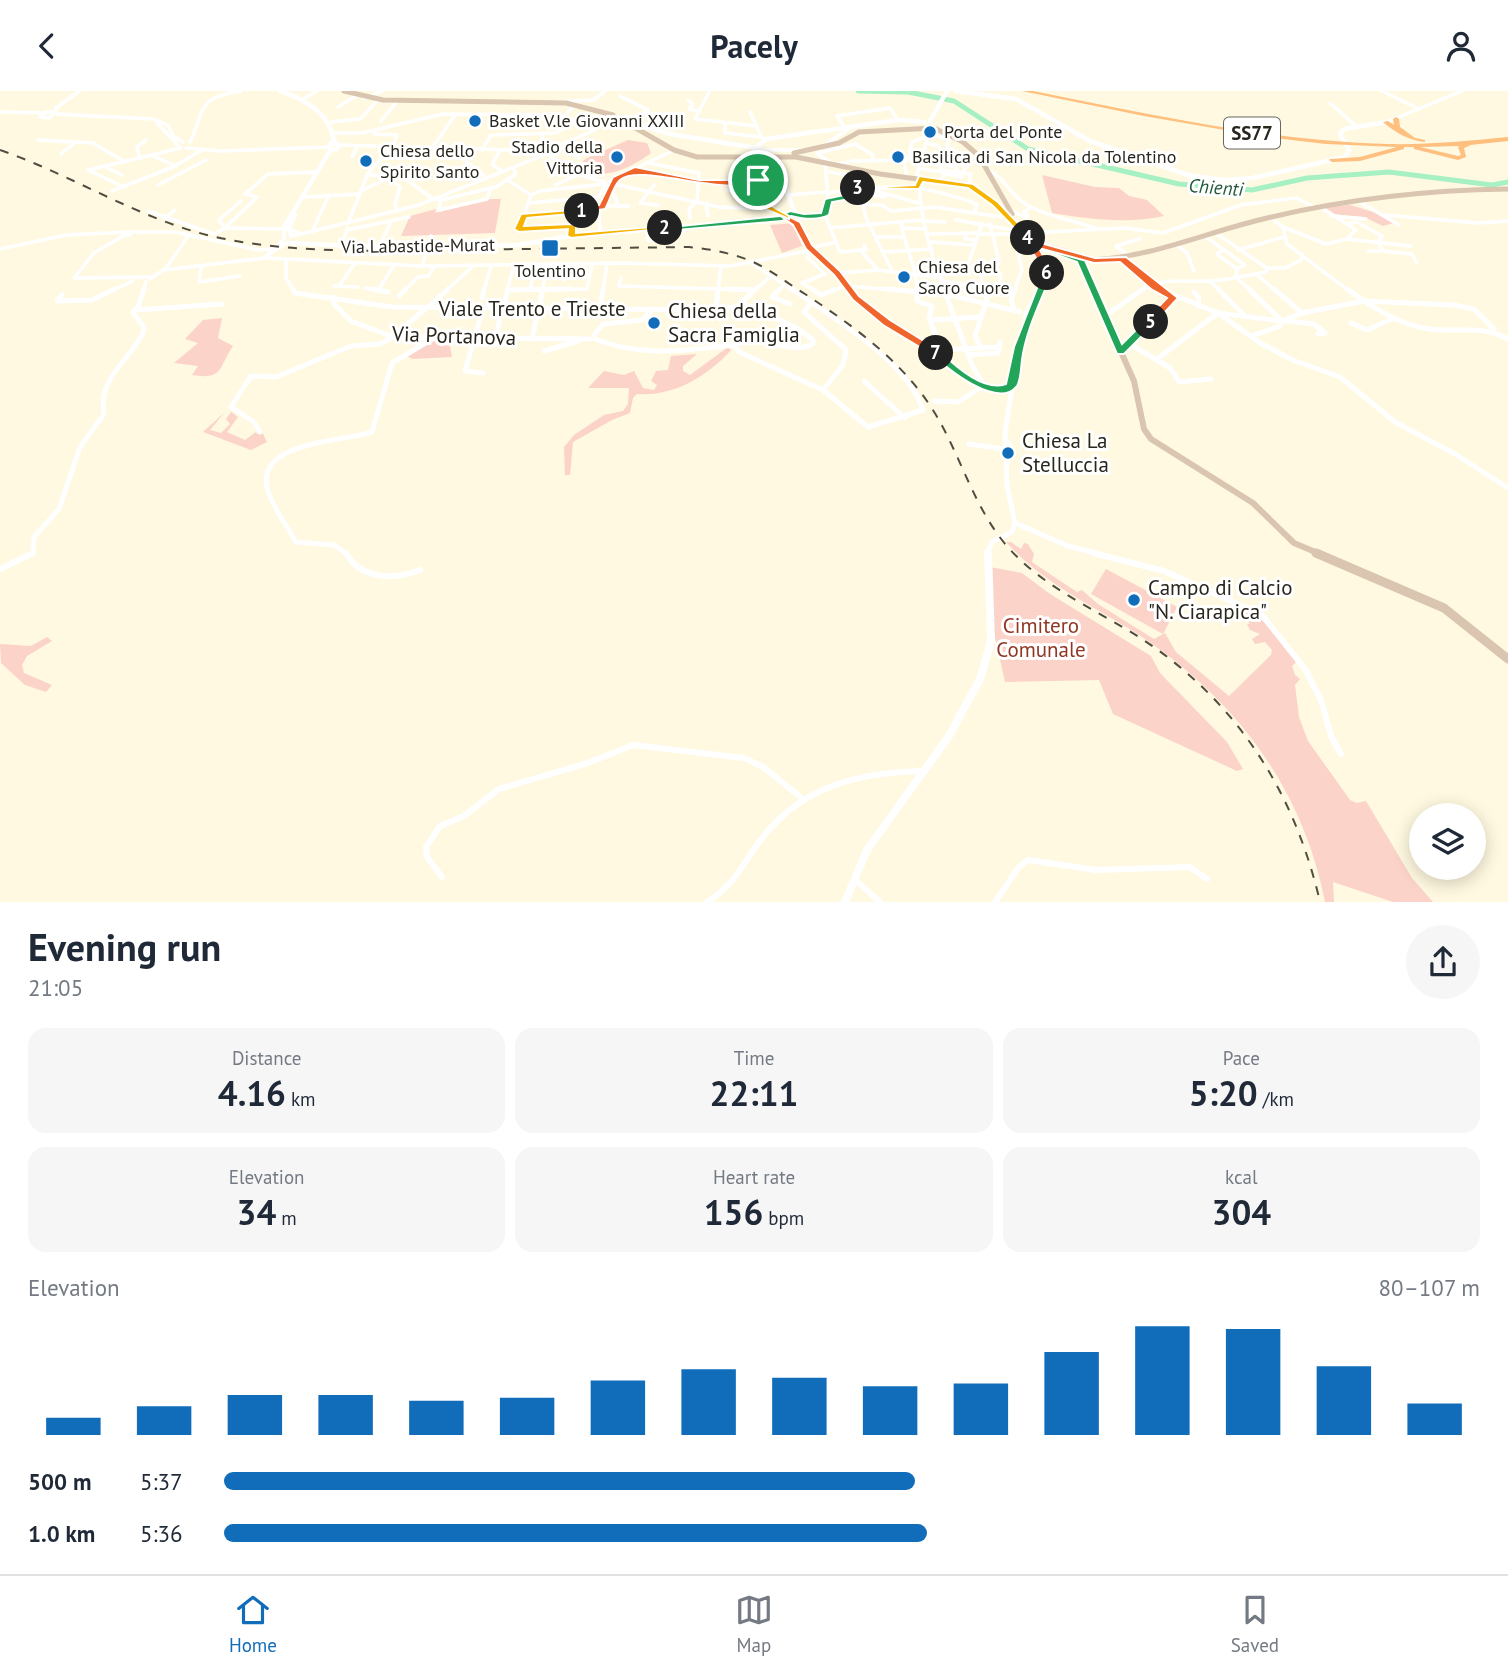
<!DOCTYPE html>
<meta charset="utf-8">
<style>
:root{--surface:#fff;--page:#f6f6f7;--text:#1f2937;--muted:#747a83;--line:#e0e1e3;--accent:#116dba}
body{margin:0;font-family:"PT Sans",sans-serif;background:var(--page);color:var(--text);height:100vh;display:flex;flex-direction:column;font-size:26px;white-space:nowrap}
*{box-sizing:border-box;margin:0}
p{font-size:23px;color:var(--muted)}
.icon{flex:none;width:38px;height:38px;fill:none;stroke:currentColor;stroke-width:2;stroke-linecap:round;stroke-linejoin:round}
.map{position:relative;height:811px;overflow:hidden}
.sheet{display:flex;flex-direction:column;background:var(--surface);flex:1}
.sheet>*{flex:none}
.fabs{position:absolute;left:1409px;top:712px;display:grid;gap:14px}
.fabs a{display:grid;place-items:center;width:77px;height:77px;border-radius:50%;background:var(--surface);box-shadow:0 4px 18px #0003;font-size:35px}
.pin{position:absolute;display:grid;place-items:center;width:60px;height:60px;color:#fff;margin:-30px;border:4px solid #fff;border-radius:50%;box-shadow:0 2px 7px #0007}
.km{position:absolute;width:35px;height:35px;margin:-18px;border-radius:50%;background:#222;color:#fff;font-size:19px;line-height:35px;text-align:center}
.round{display:grid;place-items:center;flex:none;width:74px;height:74px;border-radius:37px;background:var(--page)}
.head{display:flex;align-items:center;justify-content:space-between;height:119px;padding:0 28px}
h1{font-size:38px;font-weight:700;line-height:52px}
.figures{display:grid;grid-template-columns:repeat(3,1fr);gap:10px;height:119px;padding:7px 28px}
.figures div{display:grid;align-content:center;border-radius:18px;background:var(--page);text-align:center}
.figures b{font-size:35px;font-weight:700}
.figures small{font-size:19px;font-weight:400}
.figures p{font-size:19px}
.chart{height:196px;padding:14px 28px}
.chart p{display:flex;justify-content:space-between}
.chart svg{width:100%;height:126px;margin-top:7px;stroke:var(--accent);stroke-width:6}
ul{padding:0 28px;list-style:none;font-size:23px}
li{display:grid;grid-template-columns:112px 84px 1fr;align-items:center;height:52px}
li i{height:18px;border-radius:9px;background:var(--accent)}
header{display:flex;justify-content:space-between;align-items:center;height:91px;padding:0 28px;background:var(--surface);font-size:32px;font-weight:700}
.tab-bar{display:flex;justify-content:space-around;align-items:center;height:98px;border-top:2px solid var(--line);background:var(--surface);font-size:19px;color:var(--muted)}
.tab-bar a{display:grid;justify-items:center;gap:4px}
.tab-bar .on{color:var(--accent)}
.map>svg:first-child{display:block}
</style>
<header><svg class="icon" aria-label="back" viewBox="0 0 24 24"><path d="M15 5l-7 7 7 7"/></svg>Pacely<svg class="icon" aria-label="person" viewBox="0 0 24 24"><circle cx="12" cy="8" r="4"/><path d="M4 21q1-7 8-7t8 7"/></svg></header>
<div class="map">
<svg width="1508" height="811" viewBox="0 0 1508 811">
<rect width="100%" height="100%" fill="#fff9e1"/>
<g fill="#fbd3c9">
<path d="M628,49L647,52L651,62C634,75 601,92 582,77L583,70L587,67Z"/>
<path d="M1042,84L1095,96L1119,97L1129,105L1147,109L1164,125C1126,133 1089,128 1052,122Z"/>
<path d="M491,108H501L495,142L401,145L410,125L436,118L435,122Z"/>
<path d="M1350,114L1380,123L1394,132L1383,135L1364,126L1333,123L1324,116Z"/>
<path d="M793,132L802,155L782,162L770,134Z"/>
<path d="M222,227L218,247L233,255C218,277 224,289 192,284L198,275L174,272L198,252L185,248L203,229Z"/>
<path d="M449,249L452,266L412,268L406,264L433,250Z"/>
<path d="M728,256L731,259C708,285 673,306 637,303L633,307L630,322L612,329L573,351L570,384H565L564,356L574,344L604,324L623,320L628,313L629,297H588L604,280L624,284L634,280L643,297L654,299L657,294L651,290L656,280L668,279L671,265L697,263L683,275V280L690,284Z"/>
<path d="M225,321L210,339L221,342L230,333L226,328L231,321L238,326L227,341L245,349L256,341L257,343L262,341L267,351L251,359L203,341Z"/>
<path d="M1006,451H1011L1021,458L1024,452L1028,453L1034,463L1032,471L1077,501L1082,499L1098,513L1154,548L1165,542L1176,561L1229,605L1271,564L1272,559L1265,551L1255,553L1252,548L1260,543L1250,539L1247,533H1250L1239,523L1236,514L1264,529L1296,571L1292,575L1295,584L1300,588L1295,594L1299,626L1308,650L1350,709L1357,712L1366,710L1412,787L1433,811H1393L1333,791L1334,811H1325C1302,692 1229,600 1128,537C1085,511 1040,489 1006,451Z"/>
<path d="M990,476L1022,482L1050,503L1151,565L1160,582L1227,651L1243,678L1237,680L1113,623L1099,589L1005,591L993,538Z"/>
<path d="M1106,478L1177,516L1163,543L1091,503Z"/>
<path d="M47,546L52,550L27,565L22,574L24,582L52,594L46,601L25,594L1,572L0,553L31,555Z"/>
</g>
<g fill="none" stroke-linecap="round" stroke-linejoin="round">
<path stroke="#a6f0c4" stroke-width="5" d="M858,0L908,1L954,10L1028,58L1179,93L1252,99L1307,87L1389,81L1492,94L1508,91"/>
<g stroke="#fff" stroke-width="3.5">
<path d="M1382,0L1419,18"/>
<path d="M709,1L695,28L757,35"/>
<path d="M620,5L648,19L631,29"/>
<path d="M305,7L317,0"/>
<path d="M364,7L382,0"/>
<path d="M688,9L693,13L689,18L698,20"/>
<path d="M557,11L593,9L605,0"/>
<path d="M1330,12L1356,35"/>
<path d="M338,16L356,5"/>
<path d="M56,17L79,0"/>
<path d="M0,21L44,22"/>
<path d="M46,21H55L49,27L40,26Z"/>
<path d="M55,21L57,16"/>
<path d="M750,21L762,47"/>
<path d="M56,23L153,28L168,34L173,45L183,51"/>
<path d="M562,27L573,16H578"/>
<path d="M381,30L398,9"/>
<path d="M331,31L360,28L378,9"/>
<path d="M1387,31L1462,0"/>
<path d="M157,32L178,54"/>
<path d="M725,32V42L762,46"/>
<path d="M845,37L837,25L890,17L898,29"/>
<path d="M591,38L611,26L608,24"/>
<path d="M335,42H362L443,23L543,24L576,30L594,40"/>
<path d="M374,43L397,44L393,56"/>
<path d="M928,43L949,48L947,55L958,62L950,72L940,74L944,85L941,90"/>
<path d="M38,49L93,52L125,71"/>
<path d="M190,51C206,17 196,7 241,0"/>
<path d="M927,52L939,55L940,60L954,66"/>
<path d="M340,54L543,60"/>
<path d="M825,54L851,36"/>
<path d="M561,55L579,67"/>
<path d="M186,57L221,60L329,56"/>
<path d="M432,57L455,24"/>
<path d="M482,59L491,44L555,42L575,31"/>
<path d="M548,59L593,40"/>
<path d="M453,60L487,87"/>
<path d="M539,60L543,42"/>
<path d="M499,61L492,73L503,81"/>
<path d="M817,62L833,74L853,70L908,69L912,51L928,45"/>
<path d="M818,62L855,53L873,64L872,70"/>
<path d="M61,63L76,51"/>
<path d="M548,64L583,85L605,91"/>
<path d="M153,65L176,75"/>
<path d="M352,65L357,57"/>
<path d="M910,67L956,76L958,81"/>
<path d="M140,68L137,56L146,49"/>
<path d="M904,70L907,87"/>
<path d="M952,71L966,75L963,82"/>
<path d="M649,72L699,82L697,110L689,118L690,127"/>
<path d="M825,72L828,106L825,124"/>
<path d="M105,76L122,84"/>
<path d="M918,77L942,81"/>
<path d="M88,79L181,57"/>
<path d="M88,79L124,96"/>
<path d="M635,79L699,91"/>
<path d="M941,79L970,83V95"/>
<path d="M988,79C1002,84 1011,104 1024,112C1046,126 1074,129 1098,138"/>
<path d="M829,81L847,84L858,95L918,112"/>
<path d="M947,83L962,86"/>
<path d="M368,84L402,85L433,108L441,109L496,96L516,83L513,77"/>
<path d="M396,85L392,89L400,96L395,113L397,120"/>
<path d="M916,88L928,44"/>
<path d="M920,88C918,125 932,165 945,200"/>
<path d="M509,90L531,104"/>
<path d="M610,90L674,59"/>
<path d="M699,90L758,89"/>
<path d="M613,93L719,116L767,118L786,124"/>
<path d="M158,94L206,69"/>
<path d="M555,94L580,83"/>
<path d="M654,94L640,112L658,114"/>
<path d="M858,95L866,127L892,180"/>
<path d="M727,99H740L738,90"/>
<path d="M870,99C906,91 938,100 972,111L977,114L975,120"/>
<path d="M112,100L173,76L202,59"/>
<path d="M361,100L392,85"/>
<path d="M858,101L885,106"/>
<path d="M826,102L858,99"/>
<path d="M245,103L268,83L317,81"/>
<path d="M606,103L614,104L619,116"/>
<path d="M531,104L519,139L572,135"/>
<path d="M531,104L540,100L605,93"/>
<path d="M787,104L826,101"/>
<path d="M305,106L360,103"/>
<path d="M441,109L439,119L487,108L491,97"/>
<path d="M828,110L858,104"/>
<path d="M1358,110L1399,134"/>
<path d="M529,112L597,106"/>
<path d="M706,112L708,125"/>
<path d="M861,113L882,114L891,120"/>
<path d="M595,115H629"/>
<path d="M1319,115L1356,139L1347,148"/>
<path d="M602,117L612,94"/>
<path d="M1007,117L1026,127L1028,125L1024,121L1030,117"/>
<path d="M770,118L757,90L754,59H802"/>
<path d="M148,120L214,143L225,137L257,106L245,103"/>
<path d="M891,120L935,116L1001,126"/>
<path d="M825,124L840,161L860,159L878,179"/>
<path d="M1385,124L1478,132L1508,130"/>
<path d="M524,125L599,118"/>
<path d="M1331,125L1366,128"/>
<path d="M1269,126L1283,136L1326,153L1347,148L1411,155"/>
<path d="M164,128L175,119"/>
<path d="M956,129L1013,139L1022,179L1014,200"/>
<path d="M922,130L945,131"/>
<path d="M348,132L368,82L390,58"/>
<path d="M901,132C905,155 917,177 917,200"/>
<path d="M797,133L800,126L825,124"/>
<path d="M982,133L967,177L1000,182L1002,200"/>
<path d="M990,133L999,170L995,181"/>
<path d="M1346,133L1357,131L1382,145L1378,151L1383,160L1412,163L1417,172"/>
<path d="M1283,136L1287,153L1349,200"/>
<path d="M225,137L289,138L301,143"/>
<path d="M225,137L219,129L241,110"/>
<path d="M830,137L921,129"/>
<path d="M903,137L926,138"/>
<path d="M347,139L409,126"/>
<path d="M647,139L648,149C665,150 677,146 690,135"/>
<path d="M130,141V144L123,145L125,142Z"/>
<path d="M132,141H175L259,159L271,158"/>
<path d="M312,141L329,104"/>
<path d="M1214,141L1267,177"/>
<path d="M600,142L599,118L595,111L606,94"/>
<path d="M966,142L965,148L976,149"/>
<path d="M1027,142L1126,137L1163,142L1241,114L1296,107L1314,116"/>
<path d="M928,143L978,142"/>
<path d="M978,143H1013"/>
<path d="M1203,144L1245,174L1237,178L1236,186L1251,200"/>
<path d="M123,145L94,162L74,187L152,186"/>
<path d="M293,145L419,114L544,64"/>
<path d="M571,145L574,121"/>
<path d="M876,146H904"/>
<path d="M282,150L264,167L286,152"/>
<path d="M931,151L973,154"/>
<path d="M1174,152L1187,162L1194,180"/>
<path d="M340,156L348,137"/>
<path d="M379,156L391,131"/>
<path d="M809,156L807,166L825,183L802,192L815,200"/>
<path d="M810,157L836,151"/>
<path d="M0,158L66,144L128,141"/>
<path d="M860,159H866L864,154"/>
<path d="M1224,159L1217,163L1237,178"/>
<path d="M1238,159L1284,146"/>
<path d="M1368,160H1383"/>
<path d="M883,161L932,158"/>
<path d="M1130,166L1116,155L1139,148"/>
<path d="M266,167L422,175L621,172L730,175L812,159"/>
<path d="M1122,168L1161,200"/>
<path d="M286,169V187L294,200"/>
<path d="M750,171L794,200"/>
<path d="M422,175L431,145"/>
<path d="M201,177L199,191L240,185"/>
<path d="M1267,177H1285L1301,169L1302,163"/>
<path d="M164,179L265,167"/>
<path d="M979,179L985,200"/>
<path d="M837,182L878,179L942,187"/>
<path d="M1256,183L1276,200"/>
<path d="M621,187L619,195L754,199"/>
<path d="M150,188L166,177L189,144"/>
<path d="M564,189L567,173"/>
<path d="M943,190L1002,200"/>
<path d="M1210,190L1220,200"/>
<path d="M334,195L358,196"/>
<path d="M339,195L355,172"/>
<path d="M846,195L908,200"/>
<path d="M365,197L382,200"/>
<path d="M379,198L394,174"/>
<path d="M508,199L587,198L592,173"/>
<path d="M530,199L536,174"/>
<path d="M111,200L133,190"/>
<path d="M143,200L146,191"/>
<path d="M404,200L418,186L429,185L434,175"/>
<path d="M446,200L473,175"/>
<path d="M484,200L491,175"/>
<path d="M507,200L514,174"/>
<path d="M542,200L548,174"/>
<path d="M603,200L607,172"/>
<path d="M718,200L721,175"/>
<path d="M754,200L771,185"/>
<path d="M778,200L784,194"/>
<path d="M832,200L842,196"/>
<path d="M1140,200C1162,185 1186,192 1211,190C1229,189 1248,184 1266,181L1267,177"/>
</g>
<g stroke="#fff" stroke-width="5">
<path d="M144,198L137,219L222,213"/>
<path d="M293,198L295,202L392,216L716,219L739,215"/>
<path d="M372,198L388,201"/>
<path d="M728,198L754,199"/>
<path d="M780,198L772,206L790,213"/>
<path d="M812,198L821,204L836,198"/>
<path d="M886,198L946,203L1020,221"/>
<path d="M917,198V210L932,215L929,227L946,270"/>
<path d="M944,198L972,274L984,295"/>
<path d="M992,198L1002,200"/>
<path d="M1159,198L1218,222L1260,252L1295,270L1340,286L1395,331L1455,363L1508,397"/>
<path d="M1218,198L1244,224"/>
<path d="M1249,198L1280,228"/>
<path d="M1274,198L1302,222"/>
<path d="M1347,198C1371,215 1399,234 1429,238C1458,242 1481,233 1508,248"/>
<path d="M508,199L570,198"/>
<path d="M1194,201L1199,207L1198,215"/>
<path d="M62,204L57,210L92,209L115,198"/>
<path d="M399,205L406,198"/>
<path d="M334,206V213L351,230L393,246L590,248"/>
<path d="M482,207L484,198"/>
<path d="M742,211L756,198"/>
<path d="M601,213L603,198"/>
<path d="M744,213L797,237L813,249V253C788,266 762,240 734,254L739,261L823,299L868,336L923,319C907,270 833,227 792,198"/>
<path d="M810,213L804,221L846,259L843,274L823,299"/>
<path d="M427,217L448,198"/>
<path d="M483,217L465,280L483,282"/>
<path d="M716,219L718,198"/>
<path d="M1014,220L1011,208L1015,198"/>
<path d="M1218,222L1282,230L1302,222L1364,210L1453,214L1474,218L1494,238"/>
<path d="M1105,225L1143,198"/>
<path d="M931,229L980,226"/>
<path d="M1286,230L1314,233L1325,242L1318,243"/>
<path d="M1351,232L1367,239L1394,227"/>
<path d="M1024,242L1026,223L1040,198"/>
<path d="M594,244L603,233L642,229L652,219"/>
<path d="M1252,245L1280,235L1282,230"/>
<path d="M495,247L508,198"/>
<path d="M532,248L543,198"/>
<path d="M595,248C643,267 684,259 734,254"/>
<path d="M1129,253L1173,207"/>
<path d="M981,257L975,245L987,208L984,198"/>
<path d="M941,259L999,256"/>
<path d="M544,260L578,250"/>
<path d="M1121,261L1129,253L1133,255L1170,277L1179,291L1211,288"/>
<path d="M968,264L998,262L1000,251"/>
<path d="M1157,268L1218,222"/>
<path d="M864,290L905,327"/>
<path d="M934,310L958,311L983,295"/>
<path d="M260,341L254,331L231,316L251,285L276,286L351,255L380,253L393,246L426,217"/>
<path d="M969,353L1004,358"/>
<path d="M1015,432L1068,455L1100,463"/>
<path d="M33,463L34,446L59,418L80,356L104,323C98,286 128,272 143,242L144,236L133,222L135,218"/>
<path d="M347,463L334,454L296,451C287,435 275,420 269,403C249,350 343,351 372,341L392,272L434,247"/>
</g>
<g stroke="#fff" stroke-width="6">
<path d="M346,462C361,489 394,489 420,479"/>
<path d="M1093,462L1164,480L1262,524L1305,578L1321,609L1331,645L1341,663"/>
<path d="M0,478L33,462"/>
<path d="M442,786L427,766L426,756L440,735L464,725L499,698L588,672L633,654L744,667L763,676L803,708"/>
<path d="M854,788L880,811"/>
<path d="M707,811C733,795 742,775 759,751C800,695 859,681 925,680"/>
<path d="M995,811L1019,776L1028,769L1096,779L1190,776L1207,788"/>
</g>
<g stroke="#fff" stroke-width="4.5">
<path d="M280,0C306,8 332,24 334,53"/>
<path d="M956,0L1016,8L1090,50L1191,85L1225,89L1253,87L1345,66L1349,59L1340,43L1344,38L1387,31"/>
<path d="M620,28L670,43L756,57L766,48L898,29L925,31"/>
<path d="M930,30L947,0"/>
<circle cx="334" cy="55" r="4"/>
<path d="M775,66L795,123"/>
<circle cx="791" cy="125" r="4"/>
<path d="M791,128L809,156L850,200"/>
<path d="M291,145L289,136L295,124"/>
<path d="M284,147V136L331,58"/>
<path d="M288,152L379,156L519,154L570,145L782,128"/>
<path d="M1037,153L1035,157L1047,182L1040,200"/>
</g>
<g stroke="#fff" stroke-width="5">
<path d="M849,198L886,232L925,252L952,277L983,295L1001,299L1013,292"/>
<path d="M1005,347L1012,359L1007,372"/>
<path d="M987,463L992,451L1012,441L1015,432L1007,394L1005,341L1019,256L1041,198"/>
</g>
<path stroke="#fff" stroke-width="8" d="M845,811L867,759L949,645L980,588L991,550L988,462"/>
<g stroke="#d9c5b0" stroke-width="5">
<path d="M344,0L383,9L566,12L613,24"/>
<path d="M611,24L614,30L625,31L674,59L697,66H796L880,83L970,95L995,113L1033,151L1094,169"/>
<path d="M794,62L839,52L859,41L934,37L963,51L979,65L1012,123"/>
<path d="M1080,169L1094,200"/>
<path d="M1090,169C1147,167 1200,144 1255,130C1338,109 1423,99 1508,98"/>
</g>
<path stroke="#d9c5b0" stroke-width="6" d="M1093,198L1134,290L1144,338L1151,348L1253,412L1294,452L1320,463"/>
<path stroke="#d9c5b0" stroke-width="9" d="M1316,462L1444,517L1508,568"/>
<g fill="#febf7f" fill-rule="evenodd">
<path d="M1022,0H1033C1150,23 1267,50 1386,53C1427,54 1467,50 1508,46V50L1470,54L1469,55L1464,57L1466,66L1458,69L1414,58V56H1404V58L1360,70L1332,71L1329,69L1330,68L1360,66L1397,56L1326,53L1265,46L1144,25ZM1460,55L1458,56L1461,64L1458,65L1420,56Z"/>
<path d="M1396,26L1399,28L1400,36L1415,47L1425,49V51C1409,50 1395,41 1383,31L1388,30L1394,34L1393,28Z"/>
</g>
<path stroke="#4f4c41" stroke-width="2" stroke-dasharray="9 9" stroke-linecap="butt" d="M0,59C72,84 137,127 211,145C286,162 363,160 439,159C522,158 606,157 689,156C710,158 731,162 751,170C770,178 787,192 805,203C855,236 905,272 936,324C961,366 974,416 1006,454C1044,498 1098,519 1145,550C1239,613 1295,703 1320,811"/>
</g>
<path fill="#f0652b" stroke="#fff" stroke-width="2" d="M635,76L699,89H762C728,108 640,71 620,89C613,95 610,110 605,118L579,122V118L599,114L613,86Z"/>
<path fill="#f5b400" stroke="#fff" stroke-width="2" d="M584,118L582,122L527,127L524,135L572,133L576,135V142L665,135L670,137L571,147L567,145L568,138L519,141L514,138L521,123Z"/>
<path fill="#22a559" stroke="#fff" stroke-width="2" d="M855,96L862,97L861,106L832,111L829,124C818,130 803,128 791,125L782,130L665,140L661,137L780,125L790,120L804,123L821,122L825,108L854,102Z"/>
<path fill="#f5b400" stroke="#fff" stroke-width="2" d="M919,85L973,93L998,111L1032,147L1025,148L992,114L968,97L923,91L919,98L854,97L915,94Z"/>
<path fill="#22a559" stroke="#fff" stroke-width="2" d="M1025,145L1084,167L1122,253L1147,228H1154V233L1124,263H1117L1077,171L1033,155Z"/>
<path fill="#f0652b" stroke="#fff" stroke-width="2" d="M1037,151L1095,167L1126,166L1178,207L1154,233H1147V228L1167,207L1151,198L1120,171L1094,172L1039,157L1052,182L1047,185L1030,157Z"/>
<path fill="#22a559" stroke="#fff" stroke-width="2" d="M1047,179L1052,182C1041,210 1026,239 1022,269C1021,276 1021,289 1017,295C998,319 947,278 933,264V260H940C954,274 984,301 1006,293L1014,256L1043,182Z"/>
<path fill="#f0652b" stroke="#fff" stroke-width="2" d="M786,124L800,131L812,154L840,180L859,205L890,229L940,260V264H933L883,234L853,209L834,184L806,158L793,134L782,126Z"/>
<path fill="#f5b400" stroke="#fff" stroke-width="2" d="M758,87L762,89L770,114L789,125V128L763,117L754,89Z"/>
<g fill="#116dba" stroke="#fff" stroke-width="2.5">
<circle cx="475" cy="30" r="7"/>
<circle cx="930" cy="41" r="7"/>
<circle cx="617" cy="66" r="7"/>
<circle cx="898" cy="66" r="7"/>
<circle cx="366" cy="70" r="7"/>
<rect x="541" y="148" width="18" height="18" rx="3.5"/>
<circle cx="904" cy="186" r="7"/>
<circle cx="654" cy="232" r="7"/>
<circle cx="1008" cy="362" r="7"/>
<circle cx="1134" cy="509" r="7"/>
</g>
<g text-anchor="middle" stroke-width="6" stroke-linejoin="round" paint-order="stroke">
<g font-size="18" fill="#28261d" stroke="#fff" text-anchor="start">
<text x="489" y="36">Basket V.le Giovanni XXIII</text>
<text x="944" y="47">Porta del Ponte</text>
<text x="603" y="62" text-anchor="end">Stadio della<tspan x="603" dy="21">Vittoria</tspan></text>
<text x="380" y="66">Chiesa dello<tspan x="380" dy="21">Spirito Santo</tspan></text>
<text x="912" y="72">Basilica di San Nicola da Tolentino</text>
<text x="918" y="182">Chiesa del<tspan x="918" dy="21">Sacro Cuore</tspan></text>
<text x="550" y="186" text-anchor="middle">Tolentino</text>
</g>
<g font-size="18" fill="#28261d" stroke="#fff">
<text transform="translate(418 155) rotate(-1)" y="6">Via Labastide-Murat</text>
</g>
<rect fill="#fff" stroke="#686761" stroke-width="2" x="1224" y="26.5" width="56" height="31" rx="5"/>
<g font-size="19" font-weight="bold" fill="#28261d">
<text x="1252" y="49">SS77</text>
</g>
<g font-size="19" font-style="italic" fill="#22583b" stroke="#fff">
<text transform="translate(1216 96) rotate(4)" y="7">Chienti</text>
</g>
<g font-size="21" fill="#28261d" stroke="#fff">
<text x="532" y="225">Viale Trento e Trieste</text>
<text transform="translate(454 245) rotate(2)" y="7">Via Portanova</text>
</g>
<g font-size="21" fill="#28261d" stroke="#fff" text-anchor="start">
<text x="668" y="227">Chiesa della<tspan x="668" dy="24">Sacra Famiglia</tspan></text>
<text x="1022" y="357">Chiesa La<tspan x="1022" dy="24">Stelluccia</tspan></text>
<text x="1148" y="504">Campo di Calcio<tspan x="1148" dy="24">"N. Ciarapica"</tspan></text>
</g>
<g font-size="21" fill="#903723" stroke="#fff">
<text x="1041" y="542">Cimitero<tspan x="1041" dy="24">Comunale</tspan></text>
</g>
</g>
</svg>
<div class="fabs">
<a><svg class="icon" aria-label="layers" viewBox="0 0 24 24"><path d="M12 4l9 5-9 5-9-5zM3 14l9 5 9-5"/></svg></a>
</div>
<div class="pin" style="left:758px;top:89px;background:#1e9e55"><svg class="icon" aria-label="arrive" viewBox="0 0 24 24"><path d="M6 21V4h12l-3 4 3 4H6"/></svg></div>
<b class="km" style="left:582px;top:120px">1</b>
<b class="km" style="left:665px;top:137px">2</b>
<b class="km" style="left:858px;top:97px">3</b>
<b class="km" style="left:1028px;top:147px">4</b>
<b class="km" style="left:1151px;top:231px">5</b>
<b class="km" style="left:1047px;top:182px">6</b>
<b class="km" style="left:936px;top:262px">7</b>
</div>
<section class="sheet">
<div class="head"><div><h1>Evening run</h1><p>21:05</p></div><a class="round"><svg class="icon" aria-label="share" viewBox="0 0 24 24"><path d="M12 15V3M7 8l5-5 5 5M5 13v7h14v-7"/></svg></a></div>
<div class="figures">
<div><p>Distance</p><b>4.16<small> km</small></b></div>
<div><p>Time</p><b>22:11</b></div>
<div><p>Pace</p><b>5:20<small> /km</small></b></div>
</div>
<div class="figures">
<div><p>Elevation</p><b>34<small> m</small></b></div>
<div><p>Heart rate</p><b>156<small> bpm</small></b></div>
<div><p>kcal</p><b>304</b></div>
</div>
<div class="chart"><p><span>Elevation</span>80–107 m</p>
<svg viewBox="0 0 160 44" preserveAspectRatio="none"><path d="M5 44V38M15 44V34M25 44V30M35 44V30M45 44V32M55 44V31M65 44V25M75 44V21M85 44V24M95 44V27M105 44V26M115 44V15M125 44V6M135 44V7M145 44V20M155 44V33"/></svg>
</div>
<ul>
<li><b>500 m</b>5:37<i style="width:55%"></i></li>
<li><b>1.0 km</b>5:36<i style="width:56%"></i></li>
</ul>
</section>
<nav class="tab-bar">
<a class="on"><svg class="icon" aria-label="home" viewBox="0 0 24 24"><path d="M3 11l9-7 9 7M6 9v11h12V9"/></svg>Home</a>
<a><svg class="icon" aria-label="map" viewBox="0 0 24 24"><path d="M3 6l6-2 6 2 6-2v14l-6 2-6-2-6 2zM9 4v14M15 6v14"/></svg>Map</a>
<a><svg class="icon" aria-label="saved" viewBox="0 0 24 24"><path d="M7 4h10v16l-5-4-5 4z"/></svg>Saved</a>
</nav>
